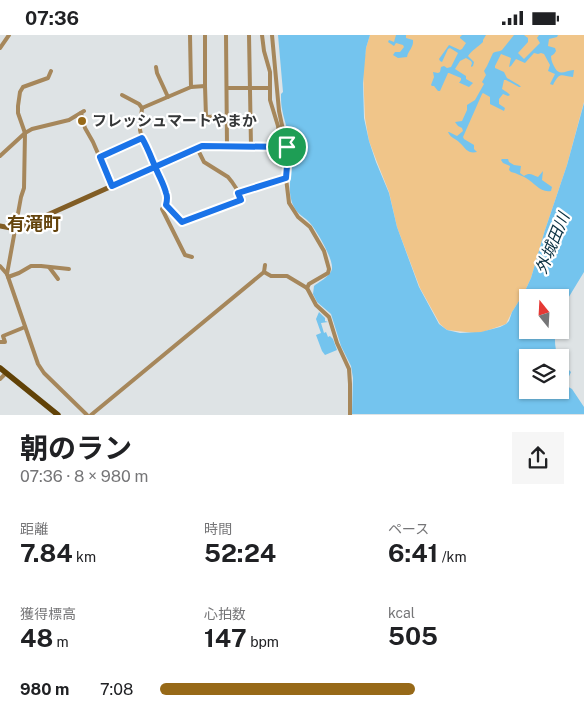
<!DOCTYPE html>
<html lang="ja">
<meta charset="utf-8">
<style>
:root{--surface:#fff;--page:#f6f6f6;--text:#202124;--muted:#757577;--accent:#976918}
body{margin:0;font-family:"Public Sans","Noto Sans JP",sans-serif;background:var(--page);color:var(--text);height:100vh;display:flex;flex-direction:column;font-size:19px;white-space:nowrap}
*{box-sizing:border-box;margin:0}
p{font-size:16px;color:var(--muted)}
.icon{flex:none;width:28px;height:28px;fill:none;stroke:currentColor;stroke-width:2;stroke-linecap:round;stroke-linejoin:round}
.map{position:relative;height:380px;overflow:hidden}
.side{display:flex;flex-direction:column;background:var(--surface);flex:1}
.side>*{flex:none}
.needle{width:32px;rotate:342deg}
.buttons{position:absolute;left:519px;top:254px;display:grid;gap:10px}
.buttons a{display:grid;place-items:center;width:50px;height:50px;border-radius:0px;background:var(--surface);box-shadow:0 1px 4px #0004;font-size:25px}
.pin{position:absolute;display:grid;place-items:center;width:42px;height:42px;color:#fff;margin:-21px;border:2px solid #fff;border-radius:50%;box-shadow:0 1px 5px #0007}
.round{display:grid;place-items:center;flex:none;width:52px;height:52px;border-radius:0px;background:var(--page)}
.summary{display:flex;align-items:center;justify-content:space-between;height:85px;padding:0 20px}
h1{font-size:28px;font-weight:700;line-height:38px}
.figures{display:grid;grid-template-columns:repeat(3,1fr);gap:8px;height:85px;padding:5px 20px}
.figures div{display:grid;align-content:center}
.figures b{font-size:25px;font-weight:700}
.figures small{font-size:14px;font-weight:400}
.figures p{font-size:14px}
ul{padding:0 20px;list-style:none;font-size:16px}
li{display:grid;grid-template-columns:80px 60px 1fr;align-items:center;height:38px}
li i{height:12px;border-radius:6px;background:var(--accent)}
.status{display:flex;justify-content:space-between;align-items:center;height:35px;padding:0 25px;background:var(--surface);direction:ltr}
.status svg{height:14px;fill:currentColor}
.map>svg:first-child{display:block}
</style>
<div class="status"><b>07:36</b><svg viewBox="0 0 49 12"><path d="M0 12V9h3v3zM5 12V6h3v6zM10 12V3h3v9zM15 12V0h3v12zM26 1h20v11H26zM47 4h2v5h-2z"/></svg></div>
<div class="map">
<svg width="584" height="380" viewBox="0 0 584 380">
<rect width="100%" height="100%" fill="#dee3e5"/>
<path fill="#f0c589" d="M370,0H584V67L567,130L545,195L531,243L524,258L512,277L506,289L483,297L475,298L447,295L440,289L420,253L397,192L389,157L377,127L369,106L365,83L363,36L366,13Z"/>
<g fill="#74c4ee">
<path d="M278,0H370L366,13L363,48L364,83L369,106L376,127L389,158L397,192L419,252L439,289L447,295L460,298L481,297L500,292L506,289L509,286L512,277L524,258L531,243L545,195L567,130L584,68V237L567,265L560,278V262H528V295H556C554,305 555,313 558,322H528V355H560V326L571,337L565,350L572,354L584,372V379H352L353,343L351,331L341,311L331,279L317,267L313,259L314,251C319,247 333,240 332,232C332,222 317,196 310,188C305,182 298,180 294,172C286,157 292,139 292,123C293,106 285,91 282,74C281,69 281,64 281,59L283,57Z"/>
<path d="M396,0H406V3L413,5C414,12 408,16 407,22L398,23L393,20L395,17H400L404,12L403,10L396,8L394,11L388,7L389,5L394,7Z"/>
<path d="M462,0H486L483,5V7C478,12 472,15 468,21L474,27L473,31L471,32V31L472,28L471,26L466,23L460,26L455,34L466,41V44L473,48L469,52L460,48H459L461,45V43L449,38H448L440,56H438L434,51H432L431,50L434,42L433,37L438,38L440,37L441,32L444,31L447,33L451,32L458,18L450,13L448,14L442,27L440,26L439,24L449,10L460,15L462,14L466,8L460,3V2Z"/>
<path d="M514,0H524L528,3V7L518,18L524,24L540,8L537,3L539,0H558L557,2L549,4L548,11L555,13L556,16L554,19L551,21C551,26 553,29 555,33C560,42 566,35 574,35L573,42C561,41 560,36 553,50L550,49L555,39L548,36L550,30L544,19L541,18L538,19L534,18L525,28L516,24L511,31L509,32L511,23L501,19L495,31V33L504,37L507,43L519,50L521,52H519L506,45H504L502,54L508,58L510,60L508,61L503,59L499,64V69L505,73L504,76L490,69V62L483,58L482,59L463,102L464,104L474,110V114L477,117C468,119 466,114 460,108C456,103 451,104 448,97H449L457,101L463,96L462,93L458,91L455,87L462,86L467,75V70L475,65L484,49L482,47L486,40L484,36L487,31L493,18L495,17L500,16L502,15Z"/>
<path d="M502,124H508L509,127L514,130L521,131L520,138L524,141C530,137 532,140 538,142L543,136L542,145L552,152L551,156C540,158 535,148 526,143C522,141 516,138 511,137L509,135L510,131L503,128L501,125Z"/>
<path d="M319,277L325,283V286L328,287L321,288L324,298L326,297L328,302L330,301L333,304L337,315L325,320L322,316L316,300L321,298L316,284Z"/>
</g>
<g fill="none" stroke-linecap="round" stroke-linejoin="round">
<g stroke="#a6875b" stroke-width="4">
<path d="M205,0V51"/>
<path d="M226,0L227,111"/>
<path d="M249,0L251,111L287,112"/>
<path d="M262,0L264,16L270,37V65L278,91L281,112"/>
<path d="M272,0L279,76L288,119L286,143L289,168L298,182L310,192L324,216L329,234L328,238L309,249L307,253"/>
<path d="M0,13L9,0"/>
<path d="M156,32L157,38L168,62"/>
<path d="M191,52L205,51L206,82L227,81"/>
<path d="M227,53H270"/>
<path d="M122,60L139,69L142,73"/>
<path d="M142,73L140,95L142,103L165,155L167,162L166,170L162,174L185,220L192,222"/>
<path d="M142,73L191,52L190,0"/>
<path d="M81,78L85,93L93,107L112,151"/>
<path d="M0,121L25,98L32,94L69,85L84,76"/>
<path d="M100,122L142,103"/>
<path d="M239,158L286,143"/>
<path d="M166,170L182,187L241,165L236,153L232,147L228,142L204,127L197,113"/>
<path d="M0,231L7,239L38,329L44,338L87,380"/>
<path d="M49,232L58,244"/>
<path d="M264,237L271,241H287L307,253L316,270L329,282L337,308L349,334L350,349V380"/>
<path d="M7,239L21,162L24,153L25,98L18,78V71L20,57L23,52L48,43L51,36"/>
<path d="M8,242L19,238L31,231H41L69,234"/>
<path d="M0,307H5L3,301L25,292"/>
<path d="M0,344L6,338"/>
<path d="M91,380L264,237L265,230"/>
</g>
<path stroke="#815d25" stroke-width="5" d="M0,191L16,194L197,113L202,111H251"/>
<path stroke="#614207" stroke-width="5.5" d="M0,333L58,380"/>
</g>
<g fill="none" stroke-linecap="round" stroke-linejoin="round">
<g stroke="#fff" stroke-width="10">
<path id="route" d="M287,112L202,111L112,151L100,122L142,103C148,113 152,125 157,136C160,143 164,150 166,158C168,162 167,166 166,170L182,187L241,165L238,158L286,143L288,119L287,112"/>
</g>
<use href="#route" stroke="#1a73e8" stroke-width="6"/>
</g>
<circle fill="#976918" stroke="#fff" stroke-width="2" cx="82" cy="86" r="5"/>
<g text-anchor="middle" stroke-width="4.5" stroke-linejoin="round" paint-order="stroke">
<g font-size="15" font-weight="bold" fill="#353738" stroke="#fff" text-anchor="start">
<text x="92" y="91">フレッシュマートやまか</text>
</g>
<g font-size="16" font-style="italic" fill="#082e3f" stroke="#fff">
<text transform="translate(552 208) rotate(-68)" y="6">外城田川</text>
</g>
<g font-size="18" font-weight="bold" fill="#64440d" stroke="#fff">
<text x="34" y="195">有滝町</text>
</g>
</g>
</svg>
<div class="buttons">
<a><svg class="needle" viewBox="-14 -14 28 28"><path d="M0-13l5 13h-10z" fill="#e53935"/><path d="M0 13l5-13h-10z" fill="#757577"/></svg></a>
<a><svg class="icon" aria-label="layers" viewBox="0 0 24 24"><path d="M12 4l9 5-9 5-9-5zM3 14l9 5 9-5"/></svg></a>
</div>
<div class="pin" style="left:287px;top:112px;background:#1e9e55"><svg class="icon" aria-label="arrive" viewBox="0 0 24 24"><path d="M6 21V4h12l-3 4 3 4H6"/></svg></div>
</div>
<section class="side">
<div class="summary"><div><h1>朝のラン</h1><p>07:36 · 8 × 980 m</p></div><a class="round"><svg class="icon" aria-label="share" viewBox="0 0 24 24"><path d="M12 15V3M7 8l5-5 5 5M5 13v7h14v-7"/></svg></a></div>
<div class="figures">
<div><p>距離</p><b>7.84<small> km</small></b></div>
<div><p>時間</p><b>52:24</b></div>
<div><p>ペース</p><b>6:41<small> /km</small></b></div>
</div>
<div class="figures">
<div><p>獲得標高</p><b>48<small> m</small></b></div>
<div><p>心拍数</p><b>147<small> bpm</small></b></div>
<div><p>kcal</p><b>505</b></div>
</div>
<ul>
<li><b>980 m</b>7:08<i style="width:63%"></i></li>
</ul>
</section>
